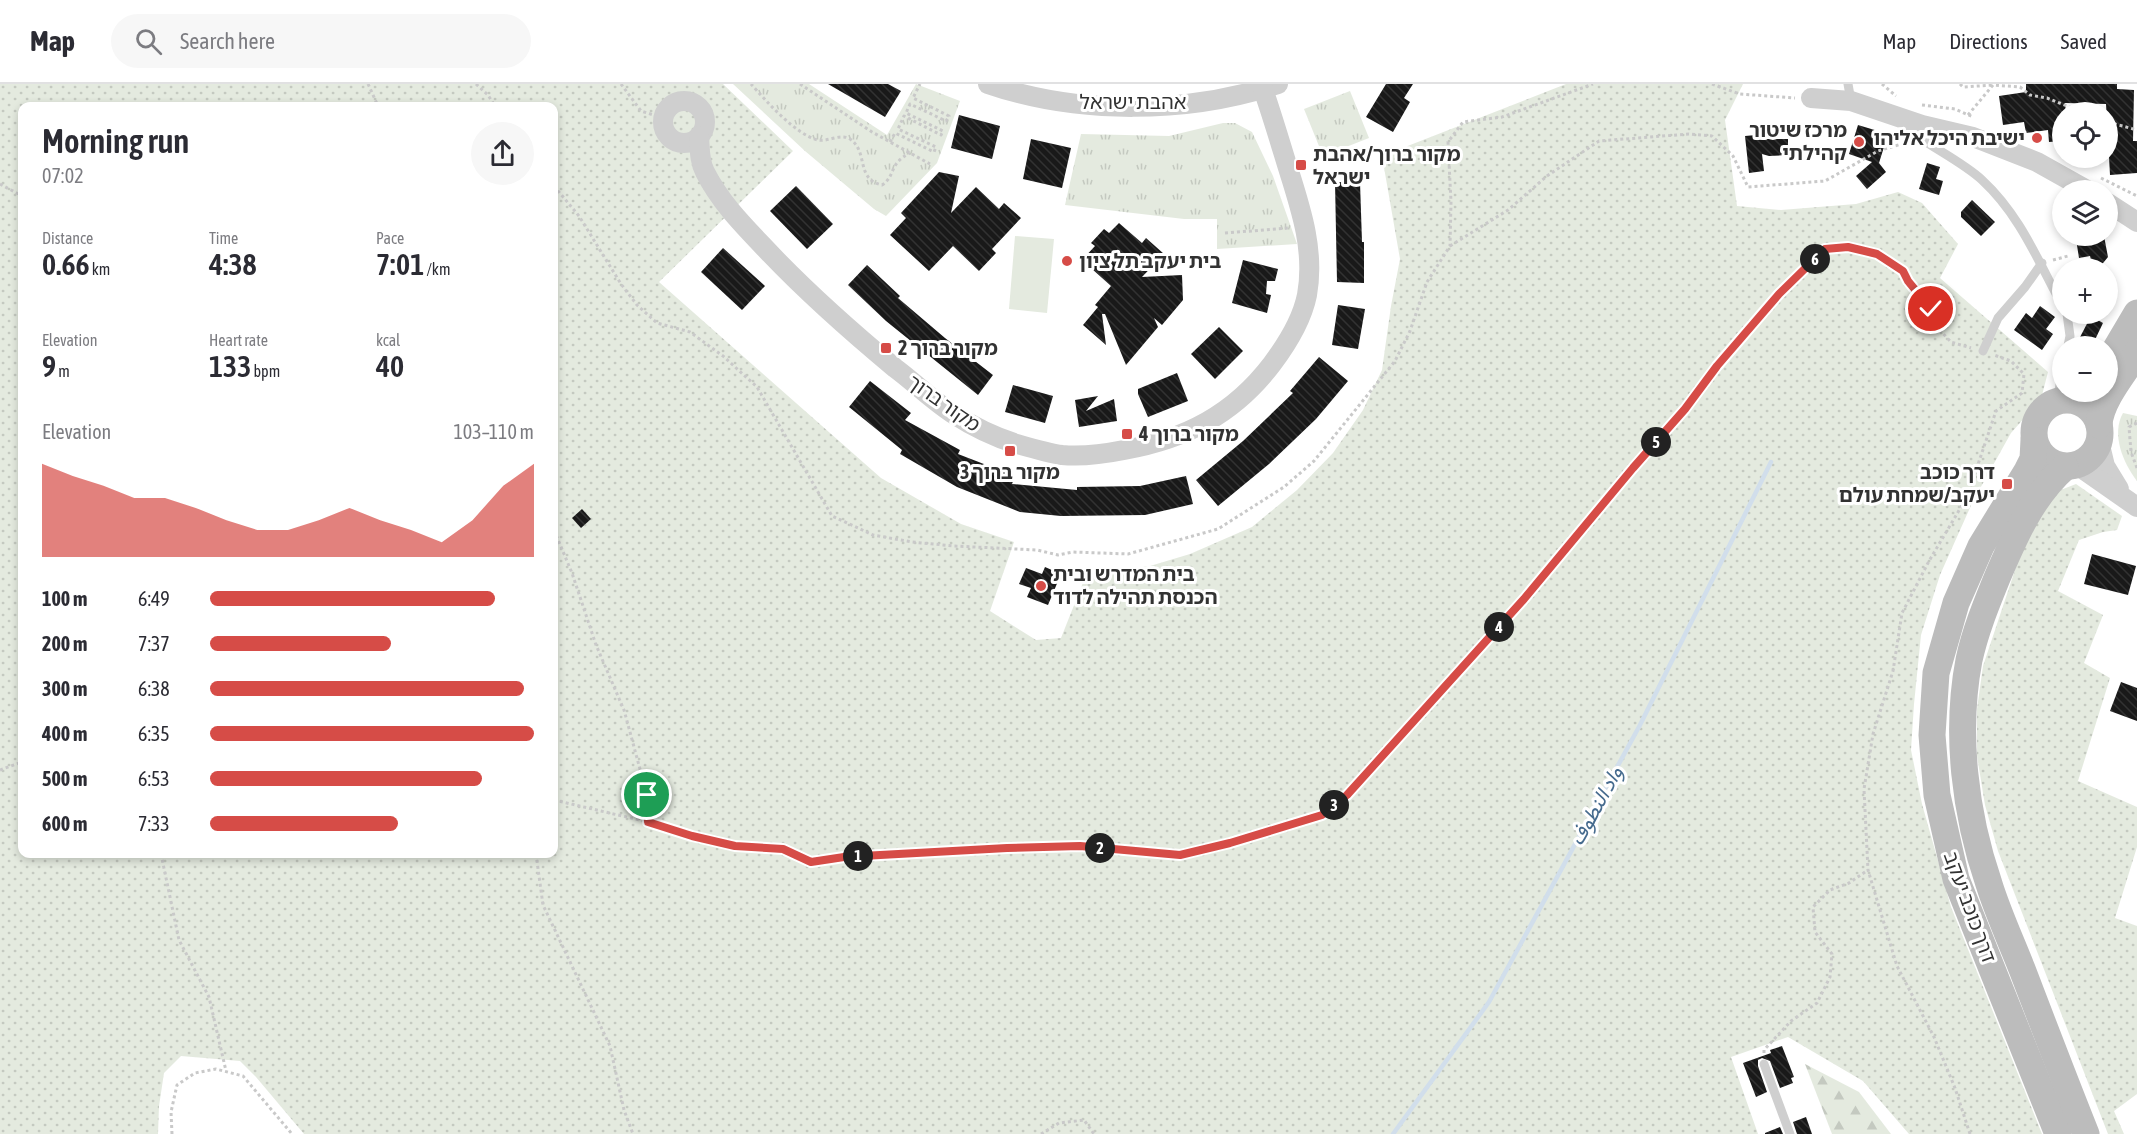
<!DOCTYPE html>
<meta charset="utf-8">
<style>
:root{--surface:#fff;--page:#f7f7f7;--text:#2b2b33;--muted:#7c7c81;--line:#e1e1e2;--accent:#d64c47}
body{margin:0;font-family:"Asap Condensed",Vazirmatn,"Noto Sans Hebrew",sans-serif;background:var(--page);color:var(--text);height:100vh;display:flex;flex-direction:column;font-size:22px;white-space:nowrap}
*{box-sizing:border-box;margin:0}
p{font-size:20px;color:var(--muted)}
.icon{flex:none;width:33px;height:33px;fill:none;stroke:currentColor;stroke-width:2;stroke-linecap:round;stroke-linejoin:round}
.map{position:relative;flex:1;overflow:hidden}
.drawer{position:absolute;left:18px;top:18px;width:540px;height:756px;display:flex;flex-direction:column;background:var(--surface);border-radius:12px;box-shadow:0 3px 9px #0003}
.drawer>*{flex:none}
.fabs{position:absolute;left:2052px;top:18px;display:grid;gap:12px}
.fabs a{display:grid;place-items:center;width:66px;height:66px;border-radius:50%;background:var(--surface);box-shadow:0 3px 9px #0003;font-size:30px}
.pin{position:absolute;display:grid;place-items:center;width:51px;height:51px;color:#fff;margin:-26px;border:3px solid #fff;border-radius:50%;box-shadow:0 2px 6px #0007}
.km{position:absolute;width:30px;height:30px;margin:-15px;border-radius:50%;background:#222;color:#fff;font-size:16px;line-height:30px;text-align:center}
.round{display:grid;place-items:center;flex:none;width:63px;height:63px;border-radius:32px;background:var(--page)}
.summary{display:flex;align-items:center;justify-content:space-between;height:102px;padding:0 24px}
h1{font-size:33px;font-weight:600;line-height:45px}
.stats{display:grid;grid-template-columns:repeat(3,1fr);gap:9px;height:102px;padding:6px 24px}
.stats div{display:grid;align-content:center}
.stats b{font-size:30px;font-weight:600}
.stats small{font-size:16px;font-weight:400}
.stats p{font-size:16px}
.chart{height:168px;padding:12px 24px}
.chart p{display:flex;justify-content:space-between}
.chart svg{width:100%;height:108px;margin-top:6px;fill:var(--accent);opacity:.7}
ul{padding:0 24px;list-style:none;font-size:20px}
li{display:grid;grid-template-columns:96px 72px 1fr;align-items:center;height:45px}
li i{height:15px;border-radius:8px;background:var(--accent)}
header{display:flex;align-items:center;gap:36px;box-sizing:border-box;height:84px;padding:0 30px;background:var(--surface);border-bottom:2px solid var(--line)}
header strong{font-size:28px}
nav{display:flex;gap:33px;margin-inline-start:auto;font-size:21px}
.search{width:420px;height:54px;background:var(--page);display:flex;align-items:center;gap:15px;box-sizing:border-box;padding:0 21px;border-radius:33px;color:var(--muted);font-size:22px}
.map>svg:first-child{display:block}
</style>
<header>
<strong>Map</strong>
<div class="search"><svg class="icon" aria-label="search" viewBox="0 0 24 24"><circle cx="10" cy="10" r="6"/><path d="M15 15l6 6"/></svg>Search here</div>
<nav><a>Map</a><a>Directions</a><a>Saved</a></nav>
</header>
<div class="map">
<svg width="2137" height="1050" viewBox="0 0 2137 1050">
<defs>
<pattern id="grass-dots" width="8" height="8" patternUnits="userSpaceOnUse" patternTransform="scale(1.5)"><rect width="8" height="8" fill="#e4eadf"/><path d="M2 2h.1M6 6h.1" fill="none" stroke="#c4c9c0" stroke-width="1.8" stroke-linecap="round"/></pattern>
<pattern id="forest-firs" width="22" height="20" patternUnits="userSpaceOnUse" patternTransform="scale(1.5)"><rect width="22" height="20" fill="#e4eadf"/><path d="M5 1l3.5 6h-7zM16 11l3.5 6h-7z" fill="#c4c9c0"/></pattern>
<pattern id="park-tufts" width="24" height="20" patternUnits="userSpaceOnUse" patternTransform="scale(1.5)"><rect width="24" height="20" fill="#e4eadf"/><path d="M3 7l-1-3M5 7V3M7 7l1-3M15 17l-1-3M17 17v-4M19 17l1-3" fill="none" stroke="#c4c9c0"/></pattern>
<pattern id="building-back-hatch" width="6" height="6" patternUnits="userSpaceOnUse" patternTransform="scale(1.5)"><rect width="6" height="6" fill="#191919"/><path d="M-1 5l2 2M0 0l6 6M5-1l2 2" fill="none" stroke="#323232"/></pattern>
</defs>
<rect width="100%" height="100%" fill="#fff"/>
<g fill="url(#grass-dots)" fill-rule="evenodd">
<path d="M0,0H723L793,67L659,198L881,394L961,440L1014,458L990,527L1036,556L1061,554L1086,491L1150,482L1190,470L1252,443L1297,406L1333,369L1363,326L1382,286L1391,222L1400,175L1382,72L1566,0H1743L1725,36L1737,122L1781,126L1856,120L1898,108L1922,119L1958,160L1940,194L2048,288L2041,315L2011,349L1973,417L1940,491L1921,551L1914,620L1911,666L1922,720L1951,823L2042,1050H1909L1863,997L1788,953L1731,973L1758,1050H304L256,993L240,977L181,972L164,989L159,1022L158,1050H0ZM22,22H554V770H22Z"/>
<path d="M2076,400L2122,432L2117,446L2103,448L2079,456L2058,507L2103,531L2084,579L2110,594L2078,697L2137,723V763L2115,834L2137,842V1010L2114,1027L2124,1050H2108L1998,767L1985,721L1977,672V625L1983,582L2021,468L2049,418L2058,407Z"/>
</g>
<path fill="url(#forest-firs)" d="M1805,980L1859,1008L1891,1050H1832Z"/>
<g fill="url(#park-tufts)">
<path d="M733,0H809L887,51L916,0L960,17L937,79L886,132L874,125L805,67Z"/>
<path d="M1350,7L1369,54L1323,72L1304,25Z"/>
<path d="M1223,39H1235L1252,48L1273,92L1297,160L1217,165V135H1184L1065,121L1081,50L1169,52Z"/>
<path d="M2123,329L2137,332V397C2123,379 2111,350 2123,329Z"/>
</g>
<path fill="#e4eadf" d="M1015,152L1054,155L1047,229L1009,225Z"/>
<g fill="none" stroke-linecap="round" stroke-linejoin="round">
<path stroke="#d1deeb" stroke-width="4.5" d="M1393,1050L1489,918L1640,641L1771,378"/>
</g>
<g fill="url(#building-back-hatch)">
<path d="M828,0H888L901,7L885,33Z"/>
<path d="M1386,0H1413L1404,14L1410,18L1393,48L1366,33Z"/>
<path d="M2026,0H2117V5L2134,6L2133,57H2137V89L2110,91L2106,20L2065,19L2066,28H2062V57L2049,58L2048,46L2026,49L2024,38L2003,41L1999,12L2026,8Z"/>
<path d="M959,31L1000,42L992,75L951,64Z"/>
<path d="M1858,41L1888,50L1879,79L1886,88L1867,105L1856,92L1872,78L1849,70Z"/>
<path d="M1767,50V55H1788V71L1769,72L1762,70L1764,87L1749,89L1745,52Z"/>
<path d="M1031,55L1071,64L1062,104L1023,95Z"/>
<path d="M1927,79L1940,83L1936,95L1943,97L1939,111L1919,105Z"/>
<path d="M939,88L959,92L951,129L976,103L999,125L1004,119L1021,134L992,165L996,169L979,187L953,162L929,187L890,151L906,134L901,129Z"/>
<path d="M1335,98H1360L1362,158H1364V199L1337,198Z"/>
<path d="M796,102L833,140L807,165L770,127Z"/>
<path d="M1972,116L1995,138L1981,152L1961,133V128Z"/>
<path d="M1119,139L1142,159L1146,154L1164,170L1142,193L1182,191L1183,216L1162,241L1154,234L1158,243L1126,281L1105,230H1102L1106,261L1083,241L1098,223L1095,221L1111,202L1082,176L1095,162L1091,159L1104,145L1109,149Z"/>
<path d="M2096,152H2104L2108,173L2099,184H2093L2090,172L2079,174L2076,155Z"/>
<path d="M723,164L765,202L742,226L701,188Z"/>
<path d="M1243,176L1278,185L1275,197H1267L1266,210L1271,211L1267,229L1232,219Z"/>
<path d="M867,181L900,212L898,214L945,254L993,291L978,311L886,237L848,201Z"/>
<path d="M1338,221L1365,225L1358,265L1332,261Z"/>
<path d="M2040,222L2055,233L2046,245L2053,250L2042,266L2014,246L2026,229L2032,234Z"/>
<path d="M2091,232L2103,239L2092,262H2087L2078,257Z"/>
<path d="M1219,243L1243,267L1215,295L1191,270Z"/>
<path d="M1319,273L1348,297L1316,335L1269,380L1218,422L1196,396L1243,357L1293,309L1290,307Z"/>
<path d="M1177,289L1188,317L1148,333L1138,310V305Z"/>
<path d="M870,297L911,329L905,336L960,366L958,370L1015,392L1012,400L1077,406V403L1140,402L1186,392L1193,420L1145,431L1061,432L1020,428L957,403L900,370L902,366L849,323Z"/>
<path d="M1013,301L1053,312L1045,339L1005,328Z"/>
<path d="M1098,312L1086,327L1114,315L1117,337L1079,343L1075,316Z"/>
<path d="M582,425L591,435L581,444L572,434Z"/>
<path d="M2092,470L2136,482L2128,511L2084,500Z"/>
<path d="M1045,483L1061,490L1048,521L1027,513L1031,504L1019,500L1026,484L1042,490Z"/>
<path d="M2121,598L2137,604V637L2110,627Z"/>
<path d="M1782,962L1794,993L1791,994L1793,999L1780,1004L1770,977L1762,974L1758,976V982L1767,1008L1756,1013L1743,979L1771,969L1770,966Z"/>
<path d="M1806,1033L1812,1050H1797L1793,1038Z"/>
<path d="M1780,1043L1783,1050H1765V1049Z"/>
</g>
<g fill="none" stroke-linecap="round" stroke-linejoin="round">
<g stroke="#c9c9c9" stroke-width="3" stroke-dasharray="3 3" stroke-linecap="butt">
<path d="M368,0L378,22"/>
<path d="M476,0L488,11L495,22"/>
<path d="M621,0L641,27L663,34"/>
<path d="M751,0C766,17 796,51 818,56C828,58 841,49 850,55C869,68 855,95 882,101C896,92 888,80 910,69"/>
<path d="M800,0L872,48L930,80"/>
<path d="M1712,0L1740,10L1795,14"/>
<path d="M1882,0L1896,12"/>
<path d="M1960,0L1963,3L1993,1"/>
<path d="M1922,21L1955,25L1973,33"/>
<path d="M1968,31L1993,1L2020,3L2030,11L2047,14L2082,28"/>
<path d="M2108,38L2137,46"/>
<path d="M890,58L895,49L934,68L936,63L898,45L904,32L941,51L943,47L906,29L910,20L946,37L949,32L913,14L920,0"/>
<path d="M2101,94L2137,112"/>
<path d="M0,100L22,112"/>
<path d="M554,102L579,132L621,200L637,221L657,239L690,248L723,272L757,303L832,432L873,451L912,458L954,462L1037,466L1058,471L1073,468L1128,470L1218,445L1284,403L1314,377L1395,277L1410,247L1427,198L1450,162L1451,118L1448,58L1463,38L1502,33L1593,0"/>
<path d="M1225,149L1289,144"/>
<path d="M1450,162L1508,126L1547,92L1599,57L1689,50L1712,52L1733,72L1748,103L1825,97L1878,67L1908,58"/>
<path d="M2053,176L2068,172"/>
<path d="M2137,339L2129,343L2131,368L2137,384"/>
<path d="M554,446L572,489L596,561L624,626L647,711L648,738L692,752L735,762L783,765L811,778L844,773L1007,763L1080,762L1180,771L1230,759L1322,731L1347,711L1524,515L1633,384L1685,325L1717,282L1778,210L1825,165L1848,163L1877,170L1903,187L1908,197L1931,225L1935,241L1951,258L1971,264"/>
<path d="M0,686L22,678"/>
<path d="M554,716L648,738"/>
<path d="M161,770L179,856L209,913L226,987"/>
<path d="M536,770L543,821L610,962L624,1026L633,1050"/>
<path d="M1764,969V966L1791,937L1817,919L1830,893L1832,870L1815,848L1813,823L1830,806L1849,799L1868,786"/>
<path d="M172,1050L171,1028L177,1001L195,989L216,985L243,992L292,1050"/>
<path d="M1041,1050L1059,1039L1084,1036L1094,1050"/>
<path d="M1970,1050L1955,1004L1934,953L1897,882L1880,826L1868,786L1864,705L1873,650L1893,587L1902,529L1929,477L1967,413L1996,327L2022,309L2024,290L2011,277L1994,271"/>
</g>
<g stroke="#cfcfcf" stroke-width="9">
<path d="M1848,0L1851,17"/>
<path d="M1922,41L1920,54C1939,67 1966,81 1982,96C2020,131 2038,177 2062,221"/>
<path d="M2067,230L2070,252L2068,262"/>
<path d="M1983,267L1998,234L2025,203L2042,179"/>
<path d="M2057,317L2062,290"/>
<path d="M1764,980L1790,1050"/>
</g>
<g stroke="#cfcfcf" stroke-width="20">
<path d="M988,0C1078,31 1188,30 1278,0"/>
<path d="M1811,14L1851,17L1922,41L1973,53L2037,78L2087,106"/>
<circle cx="684" cy="38" r="21"/>
<path d="M699,52C700,64 699,77 705,88C719,116 740,138 762,161C803,205 848,245 895,284C914,298 932,316 952,329C972,342 994,353 1017,360C1031,364 1048,369 1062,371C1083,373 1104,370 1124,366C1186,355 1234,330 1272,280C1287,260 1302,236 1307,211C1315,167 1301,125 1288,84C1280,58 1272,31 1263,5"/>
<path d="M2108,119L2137,138"/>
<path d="M2099,357L2105,382L2119,405"/>
<path d="M2077,381L2137,423"/>
</g>
<g stroke="#bcbcbc" stroke-width="27">
<path d="M2108,278L2137,229"/>
<circle cx="2067" cy="349" r="33"/>
<path d="M2099,341C2100,317 2125,288 2137,269"/>
<path d="M2034,356L2033,375L2027,387L1981,462L1956,519L1936,589L1932,651L1937,711L1956,795L2058,1050"/>
<path d="M2065,383C2032,412 2014,454 1997,494C1986,521 1975,548 1969,576C1955,649 1965,730 1989,800C1998,829 2011,857 2022,885C2043,940 2064,995 2086,1050"/>
</g>
</g>
<g fill="none" stroke-linecap="round" stroke-linejoin="round">
<g stroke="#fff" stroke-width="12">
<path id="route" d="M647,711L648,738L692,752L735,762L783,765L811,778L844,773L1007,764L1080,762L1180,771L1230,759L1322,731L1347,711L1524,515L1633,384L1685,325L1717,282L1779,210L1825,165L1848,163L1877,170L1903,187L1908,197L1931,225"/>
</g>
<use href="#route" stroke="#d64c47" stroke-width="8"/>
</g>
<g fill="#d64c47" stroke="#fff" stroke-width="2">
<circle cx="2037" cy="54" r="6"/>
<circle cx="1859" cy="58" r="6"/>
<rect x="1295" y="75" width="12" height="12" rx="3"/>
<circle cx="1067" cy="177" r="6"/>
<rect x="880" y="258" width="12" height="12" rx="3"/>
<rect x="1121" y="344" width="12" height="12" rx="3"/>
<rect x="1004" y="361" width="12" height="12" rx="3"/>
<rect x="2001" y="394" width="12" height="12" rx="3"/>
<circle cx="1041" cy="502" r="6"/>
</g>
<g text-anchor="middle" stroke-width="6" stroke-linejoin="round" paint-order="stroke">
<g font-size="20" fill="#323232" stroke="#fff">
<text x="1133" y="25">אהבת ישראל</text>
<text transform="translate(944 319) rotate(35)" y="7">מקור ברוך</text>
<text transform="translate(1970 823) rotate(70)" y="7">דרך כוכב יעקב</text>
</g>
<g font-size="20" font-weight="bold" fill="#323232" stroke="#fff" text-anchor="start">
<text x="1847" y="53" text-anchor="end">מרכז שיטור<tspan x="1847" dy="23">קהילתי</tspan></text>
<text x="2025" y="61" text-anchor="end">ישיבת היכל אליהו</text>
<text x="1313" y="77">מקור ברוך/אהבת<tspan x="1313" dy="23">ישראל</tspan></text>
<text x="1079" y="184">בית יעקב תל ציון</text>
<text x="898" y="271">מקור ברוך 2</text>
<text x="1139" y="357">מקור ברוך 4</text>
<text x="1010" y="395" text-anchor="middle">מקור ברוך 3</text>
<text x="1995" y="395" text-anchor="end">דרך כוכב<tspan x="1995" dy="23">יעקב/שמחת עולם</tspan></text>
<text x="1053" y="497">בית המדרש ובית<tspan x="1053" dy="23">הכנסת תהילה לדוד</tspan></text>
</g>
<g font-size="21" font-style="italic" fill="#466b8e" stroke="#fff">
<text transform="translate(1596 722) rotate(-61)" y="7">واد النطوف</text>
</g>
</g>
</svg>
<div class="fabs">
<a><svg class="icon" aria-label="locate" viewBox="0 0 24 24"><circle cx="12" cy="12" r="6"/><path d="M12 2v4M12 18v4M2 12h4M18 12h4"/></svg></a>
<a><svg class="icon" aria-label="layers" viewBox="0 0 24 24"><path d="M12 4l9 5-9 5-9-5zM3 14l9 5 9-5"/></svg></a>
<a>+</a>
<a>−</a>
</div>
<div class="pin" style="left:647px;top:711px;background:#1e9e55"><svg class="icon" aria-label="arrive" viewBox="0 0 24 24"><path d="M6 21V4h12l-3 4 3 4H6"/></svg></div>
<div class="pin" style="left:1931px;top:225px;background:#d93025"><svg class="icon" aria-label="check" viewBox="0 0 24 24"><path d="M5 12l5 5 9-10"/></svg></div>
<b class="km" style="left:858px;top:772px">1</b>
<b class="km" style="left:1100px;top:764px">2</b>
<b class="km" style="left:1334px;top:721px">3</b>
<b class="km" style="left:1499px;top:543px">4</b>
<b class="km" style="left:1656px;top:358px">5</b>
<b class="km" style="left:1815px;top:175px">6</b>
<section class="drawer">
<div class="summary"><div><h1>Morning run</h1><p>07:02</p></div><a class="round"><svg class="icon" aria-label="share" viewBox="0 0 24 24"><path d="M12 15V3M7 8l5-5 5 5M5 13v7h14v-7"/></svg></a></div>
<div class="stats">
<div><p>Distance</p><b>0.66<small> km</small></b></div>
<div><p>Time</p><b>4:38</b></div>
<div><p>Pace</p><b>7:01<small> /km</small></b></div>
</div>
<div class="stats">
<div><p>Elevation</p><b>9<small> m</small></b></div>
<div><p>Heart rate</p><b>133<small> bpm</small></b></div>
<div><p>kcal</p><b>40</b></div>
</div>
<div class="chart"><p><span>Elevation</span>103–110 m</p>
<svg viewBox="0 0 160 44" preserveAspectRatio="none"><path d="M0 44V6L10 11L20 15L30 20L40 20L50 24L60 29L70 33L80 33L90 29L100 24L110 29L120 33L130 38L140 29L150 15L160 6V44z"/></svg>
</div>
<ul>
<li><b>100 m</b>6:49<i style="width:88%"></i></li>
<li><b>200 m</b>7:37<i style="width:56%"></i></li>
<li><b>300 m</b>6:38<i style="width:97%"></i></li>
<li><b>400 m</b>6:35<i style="width:100%"></i></li>
<li><b>500 m</b>6:53<i style="width:84%"></i></li>
<li><b>600 m</b>7:33<i style="width:58%"></i></li>
</ul>
</section>
</div>
